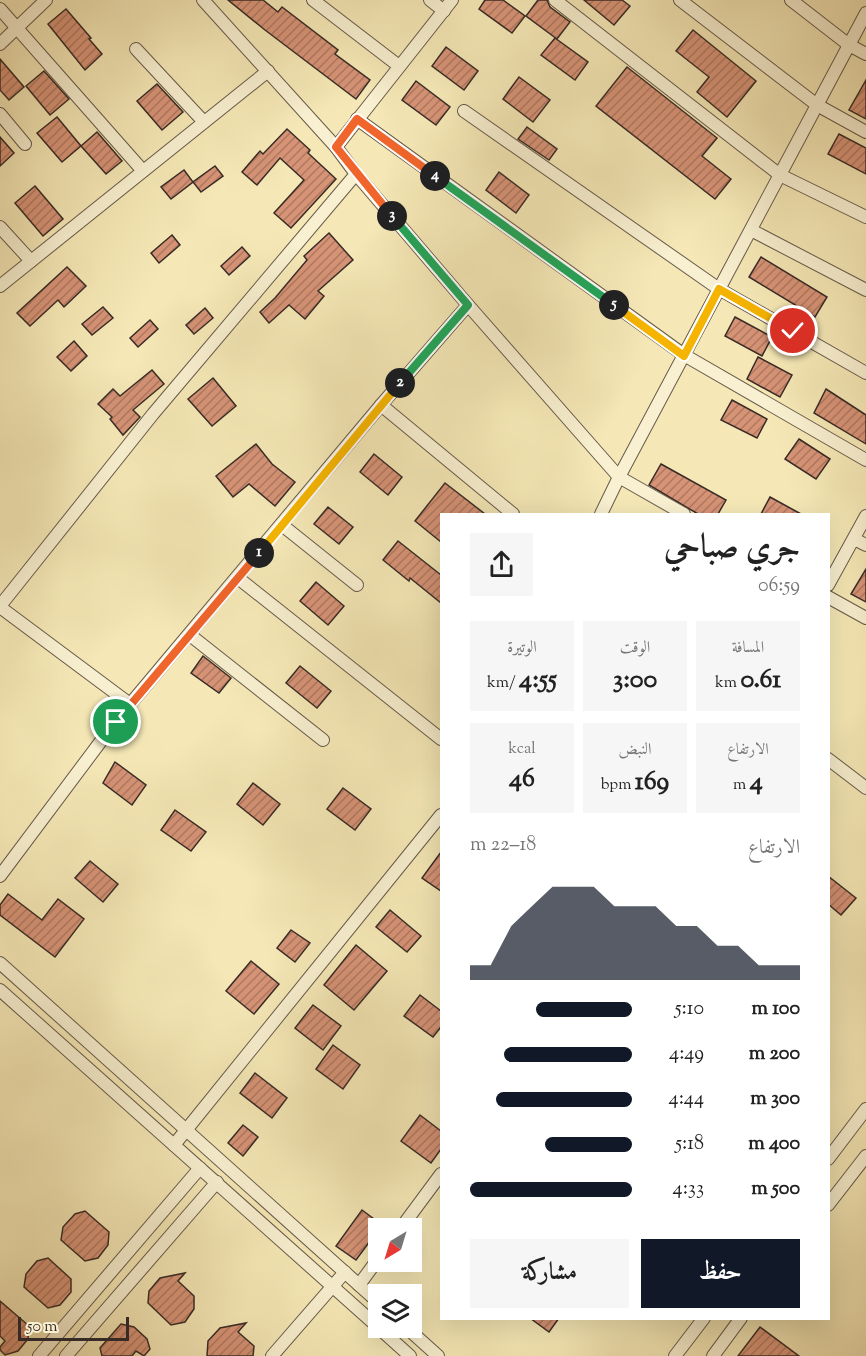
<!DOCTYPE html>
<html lang="ar">
<meta charset="utf-8">
<style>
:root{--surface:#fff;--page:#f6f6f6;--text:#222;--muted:#767676;--accent:#111827}
body{margin:0;font-family:"Sorts Mill Goudy",Amiri,serif;background:var(--page);color:var(--text);direction:rtl;height:100vh;display:flex;flex-direction:column;font-size:22px;white-space:nowrap}
*{box-sizing:border-box;margin:0}
p{font-size:20px;color:var(--muted)}
.icon{flex:none;width:33px;height:33px;fill:none;stroke:currentColor;stroke-width:2;stroke-linecap:round;stroke-linejoin:round}
.map{position:relative;flex:1;overflow:hidden;direction:ltr}
.side{position:absolute;left:440px;top:513px;width:390px;height:807px;display:flex;flex-direction:column;background:var(--surface);border-radius:0px;box-shadow:0 6px 24px #0002;direction:rtl}
.side>*{flex:none}
.needle{width:39px;rotate:218deg}
.tools{position:absolute;left:368px;top:1218px;display:grid;gap:12px}
.tools a{display:grid;place-items:center;width:54px;height:54px;border-radius:0px;background:var(--surface);box-shadow:0 6px 24px #0002;font-size:30px}
.scale{position:absolute;left:18px;bottom:15px;width:111px;box-sizing:border-box;padding-left:6px;border:3px solid #382b26;border-top:0;font-size:16px;line-height:21px;white-space:nowrap;color:#382b26;-webkit-text-stroke:4px #f8f0d0;paint-order:stroke}
.pin{position:absolute;display:grid;place-items:center;width:51px;height:51px;color:#fff;margin:-26px;border:3px solid #fff;border-radius:50%;box-shadow:0 2px 6px #0007}
.km{position:absolute;width:30px;height:30px;margin:-15px;border-radius:50%;background:#222;color:#fff;font-size:16px;line-height:30px;text-align:center}
.round{display:grid;place-items:center;flex:none;width:63px;height:63px;border-radius:0px;background:var(--page)}
.summary{display:flex;align-items:center;justify-content:space-between;height:102px;padding:0 30px}
h1{font-size:33px;font-weight:800;line-height:45px}
.stats{display:grid;grid-template-columns:repeat(3,1fr);gap:9px;height:102px;padding:6px 30px}
.stats div{display:grid;align-content:center;border-radius:0px;background:var(--page);text-align:center}
.stats b{font-size:26px;font-weight:800}
.stats small{font-size:16px;font-weight:400}
.stats p{font-size:16px}
.chart{height:168px;padding:12px 30px}
.chart p{display:flex;justify-content:space-between}
.chart svg{width:100%;height:108px;margin-top:6px;fill:var(--accent);opacity:.7}
.primary-button{display:flex;gap:12px;margin-top:auto;padding:12px 30px}
.primary-button a{flex:1;height:69px;border-radius:0px;background:var(--accent);color:#fff;font-size:24px;font-weight:800;line-height:69px;text-align:center}
.primary-button a+a{background:var(--page);color:var(--text)}
ul{padding:0 30px;list-style:none;font-size:20px}
li{display:grid;grid-template-columns:96px 72px 1fr;align-items:center;height:45px}
li i{height:15px;border-radius:8px;background:var(--accent)}
.map>svg:first-child{display:block}
</style>
<div class="map">
<svg width="866" height="1356" viewBox="0 0 866 1356">
<defs>
<pattern id="building-hatch" width="6" height="6" patternUnits="userSpaceOnUse" patternTransform="scale(1.5)"><rect width="6" height="6" fill="#d69376"/><path d="M-1 1l2-2M0 6l6-6M5 7l2-2" fill="none" stroke="#af7861"/></pattern>
</defs>
<rect width="100%" height="100%" fill="#f5e8b6"/>
<filter id="stains"><feTurbulence type="fractalNoise" baseFrequency=".00333" numOctaves="4"/><feColorMatrix values="0 0 0 0 .2 0 0 0 0 .09 0 0 0 0 .02 0 0 0 .5 -.17"/></filter>
<radialGradient id="worn" r=".72"><stop offset=".6" stop-color="#630" stop-opacity="0"/><stop offset="1" stop-color="#630" stop-opacity=".3"/></radialGradient>
<g fill="url(#building-hatch)" stroke="#382b26" stroke-width="1.5">
<path d="M228,0H263L278,12L282,7L338,50L335,54L370,80L356,99L265,30Z"/>
<path d="M485,0H503L525,16L512,33L479,9Z"/>
<path d="M538,0H547L550,7L570,22L557,39L526,16Z"/>
<path d="M584,0H622L630,6L614,25Z"/>
<path d="M66,9L91,38L89,39L102,54L85,70L48,24Z"/>
<path d="M693,30L756,81L727,117L697,92L709,77L676,51Z"/>
<path d="M555,38L588,62L575,80L541,55Z"/>
<path d="M446,47L478,71L464,90L432,66Z"/>
<path d="M0,59L24,87L9,100L0,90Z"/>
<path d="M627,67L717,138L702,156L731,179L715,199L596,106Z"/>
<path d="M44,71L69,99L50,115L26,86Z"/>
<path d="M519,77L550,100L533,122L503,99Z"/>
<path d="M866,80V119L849,110Z"/>
<path d="M416,81L450,107L436,125L402,100Z"/>
<path d="M157,84L183,112L162,130L137,101Z"/>
<path d="M57,117L81,146L62,162L37,133Z"/>
<path d="M527,127L557,149L549,160L518,139Z"/>
<path d="M287,129L310,150L308,153L336,179L291,228L274,213L304,180L280,158L257,185L242,172L260,151L263,154Z"/>
<path d="M97,132L122,161L106,174L81,146Z"/>
<path d="M839,134L866,148V174L828,154Z"/>
<path d="M0,137L14,153L0,166Z"/>
<path d="M215,166L223,176L201,192L193,182Z"/>
<path d="M184,170L193,182L171,199L161,187Z"/>
<path d="M499,172L529,195L516,213L486,190Z"/>
<path d="M35,186L63,219L43,236L15,203Z"/>
<path d="M329,233L353,260L318,291L324,296L305,319L289,305L269,323L260,312L275,298L307,260L304,256Z"/>
<path d="M172,235L180,245L159,263L151,253Z"/>
<path d="M242,247L250,256L229,275L221,266Z"/>
<path d="M761,257L827,297L815,317L749,277Z"/>
<path d="M67,267L86,286L64,307L58,300L30,326L17,313Z"/>
<path d="M103,307L113,318L92,335L82,324Z"/>
<path d="M205,308L213,318L194,334L186,325Z"/>
<path d="M735,317L772,337L762,356L725,336Z"/>
<path d="M150,320L158,329L138,347L130,338Z"/>
<path d="M74,341L87,356L71,371L57,357Z"/>
<path d="M758,357L792,375L780,397L747,379Z"/>
<path d="M152,370L164,384L133,410L140,417L123,435L110,419L112,417L98,404L113,389L120,396Z"/>
<path d="M213,378L236,406L212,426L188,399Z"/>
<path d="M826,389L866,415V444L814,413Z"/>
<path d="M732,400L767,419L757,438L721,420Z"/>
<path d="M799,439L830,459L816,479L785,459Z"/>
<path d="M256,444L272,464L295,482L275,506L249,484L233,497L216,476Z"/>
<path d="M374,454L402,477L388,495L360,472Z"/>
<path d="M661,464L726,500L718,514H698L649,485Z"/>
<path d="M445,483L485,514H441V542L415,521Z"/>
<path d="M770,497L801,514H761Z"/>
<path d="M328,507L353,527L339,544L314,524Z"/>
<path d="M398,541L441,575V603L410,578L409,581L383,560Z"/>
<path d="M866,569V602L851,594Z"/>
<path d="M316,582L344,606L328,625L300,601Z"/>
<path d="M203,656L231,678L219,693L191,673Z"/>
<path d="M300,666L331,691L317,708L286,683Z"/>
<path d="M115,762L146,785L132,805L103,783Z"/>
<path d="M253,783L280,804L263,825L237,804Z"/>
<path d="M343,788L371,809L355,830L327,809Z"/>
<path d="M175,810L206,832L191,851L161,830Z"/>
<path d="M441,852V891L422,878Z"/>
<path d="M90,861L118,884L103,902L75,878Z"/>
<path d="M828,876L856,898L841,915L828,904Z"/>
<path d="M8,894L42,920L58,899L84,919L55,957L0,915V905Z"/>
<path d="M390,910L421,936L407,952L376,927Z"/>
<path d="M291,930L310,943L295,962L277,948Z"/>
<path d="M356,945L387,971L354,1010L324,985Z"/>
<path d="M251,961L279,984L254,1014L226,991Z"/>
<path d="M420,995L441,1011V1027L433,1037L404,1016Z"/>
<path d="M313,1005L341,1026L323,1050L295,1028Z"/>
<path d="M333,1045L360,1065L343,1089L316,1069Z"/>
<path d="M255,1073L287,1098L272,1118L240,1093Z"/>
<path d="M420,1115L441,1131V1149L431,1163L401,1141Z"/>
<path d="M243,1125L258,1137L243,1156L228,1143Z"/>
<path d="M362,1210L382,1225L356,1260L336,1246Z"/>
<path d="M85,1211L109,1232L108,1245L98,1258L85,1261L61,1240L63,1227L75,1214Z"/>
<path d="M48,1258L71,1279V1292L60,1305L48,1308L24,1287L26,1274L37,1261Z"/>
<path d="M185,1273L178,1281L194,1296V1309L185,1322L171,1325L148,1303L149,1291L160,1278Z"/>
<path d="M0,1301L29,1326L28,1339L18,1351L5,1355L0,1350V1347L5,1341L0,1336Z"/>
<path d="M530,1318H559L549,1332Z"/>
<path d="M246,1323L238,1332L254,1346L253,1356H207L208,1341L220,1328Z"/>
<path d="M121,1324L134,1327L147,1339L150,1349L144,1356L136,1351L132,1356H102L100,1348Z"/>
<path d="M760,1327L799,1356H738Z"/>
</g>
<g fill="none" stroke-linecap="round" stroke-linejoin="round">
<g stroke="#675a4a" stroke-width="14">
<g id="street">
<path d="M203,0L336,147L356,174L468,305L619,477L684,514"/>
<path d="M313,0L399,66"/>
<path d="M430,0L444,11"/>
<path d="M555,0L780,175L866,217"/>
<path d="M680,0L817,105L866,132"/>
<path d="M791,0L849,45L866,54"/>
<path d="M0,9L143,171"/>
<path d="M0,44L46,0"/>
<path d="M136,49L204,122"/>
<path d="M464,111L719,289L866,373"/>
<path d="M0,114L25,144"/>
<path d="M357,119L684,355L866,460"/>
<path d="M336,147L452,0"/>
<path d="M0,227L31,261"/>
<path d="M751,230L866,290"/>
<path d="M0,286L268,71"/>
<path d="M381,405L513,514"/>
<path d="M601,514L619,477L866,13"/>
<path d="M282,525L357,585"/>
<path d="M854,539L866,545"/>
<path d="M238,578L441,739"/>
<path d="M828,585L866,516"/>
<path d="M828,597L866,618"/>
<path d="M0,606L153,414L356,174"/>
<path d="M0,607L130,704"/>
<path d="M190,635L323,740"/>
<path d="M828,759L866,788"/>
<path d="M0,876L116,721L381,405L468,305"/>
<path d="M0,963L378,1302"/>
<path d="M0,990L378,1327"/>
<path d="M174,1145L441,815"/>
<path d="M828,1159L866,1109"/>
<path d="M828,1205L866,1156"/>
<path d="M401,1228L441,1174"/>
<path d="M359,1285L378,1259"/>
<path d="M379,1328L410,1356"/>
<path d="M407,1328L438,1356"/>
<path d="M39,1356L200,1168"/>
<path d="M66,1356L217,1182"/>
<path d="M272,1356L345,1272"/>
<path d="M675,1356L704,1318"/>
<path d="M713,1356L741,1318"/>
</g>
</g>
<use href="#street" stroke="#f8f0d0" stroke-width="12"/>
</g>
<g fill="none" stroke-linecap="round" stroke-linejoin="round">
<g stroke="#fff" stroke-width="12">
<path id="split-1" d="M116,722L259,553"/>
</g>
<g stroke="#fff" stroke-width="12">
<path id="split-2" d="M259,553L400,383"/>
</g>
<g stroke="#fff" stroke-width="12">
<path id="split-3" d="M392,216L468,305L400,383"/>
</g>
<g stroke="#fff" stroke-width="12">
<path id="split-4" d="M392,216L336,147L357,119L435,176"/>
</g>
<g stroke="#fff" stroke-width="12">
<path id="split-5" d="M435,176L614,305"/>
</g>
<g stroke="#fff" stroke-width="12">
<path id="split-6" d="M614,305L684,356L719,289L793,331"/>
</g>
<use href="#split-1" stroke="#f0652b" stroke-width="8"/>
<use href="#split-2" stroke="#f5b400" stroke-width="8"/>
<use href="#split-3" stroke="#22a559" stroke-width="8"/>
<use href="#split-4" stroke="#f0652b" stroke-width="8"/>
<use href="#split-5" stroke="#22a559" stroke-width="8"/>
<use href="#split-6" stroke="#f5b400" stroke-width="8"/>
</g>
<rect width="100%" height="100%" filter="url(#stains)"/>
<rect width="100%" height="100%" fill="url(#worn)"/>
</svg>
<div class="tools">
<a><svg class="needle" viewBox="-14 -14 28 28"><path d="M0-13l5 13h-10z" fill="#e53935"/><path d="M0 13l5-13h-10z" fill="#767676"/></svg></a>
<a><svg class="icon" aria-label="layers" viewBox="0 0 24 24"><path d="M12 4l9 5-9 5-9-5zM3 14l9 5 9-5"/></svg></a>
</div>
<div class="scale">50 m</div>
<div class="pin" style="left:116px;top:722px;background:#1e9e55"><svg class="icon" aria-label="arrive" viewBox="0 0 24 24"><path d="M6 21V4h12l-3 4 3 4H6"/></svg></div>
<div class="pin" style="left:793px;top:331px;background:#d93025"><svg class="icon" aria-label="check" viewBox="0 0 24 24"><path d="M5 12l5 5 9-10"/></svg></div>
<b class="km" style="left:259px;top:553px">1</b>
<b class="km" style="left:400px;top:383px">2</b>
<b class="km" style="left:392px;top:216px">3</b>
<b class="km" style="left:435px;top:176px">4</b>
<b class="km" style="left:614px;top:305px">5</b>
<section class="side">
<div class="summary"><div><h1>جري صباحي</h1><p>06:59</p></div><a class="round"><svg class="icon" aria-label="share" viewBox="0 0 24 24"><path d="M12 15V3M7 8l5-5 5 5M5 13v7h14v-7"/></svg></a></div>
<div class="stats">
<div><p>المسافة</p><b>0.61<small> km</small></b></div>
<div><p>الوقت</p><b>3:00</b></div>
<div><p>الوتيرة</p><b>4:55<small> /km</small></b></div>
</div>
<div class="stats">
<div><p>الارتفاع</p><b>4<small> m</small></b></div>
<div><p>النبض</p><b>169<small> bpm</small></b></div>
<div><p>kcal</p><b>46</b></div>
</div>
<div class="chart"><p><span>الارتفاع</span>18–22 m</p>
<svg viewBox="0 0 160 44" preserveAspectRatio="none"><path d="M0 44V38L10 38L20 22L30 14L40 6L50 6L60 6L70 14L80 14L90 14L100 22L110 22L120 30L130 30L140 38L150 38L160 38V44z"/></svg>
</div>
<ul>
<li><b>100 m</b>5:10<i style="width:59%"></i></li>
<li><b>200 m</b>4:49<i style="width:79%"></i></li>
<li><b>300 m</b>4:44<i style="width:84%"></i></li>
<li><b>400 m</b>5:18<i style="width:54%"></i></li>
<li><b>500 m</b>4:33<i style="width:100%"></i></li>
</ul>
<div class="primary-button"><a>حفظ</a><a>مشاركة</a></div>
</section>
</div>
